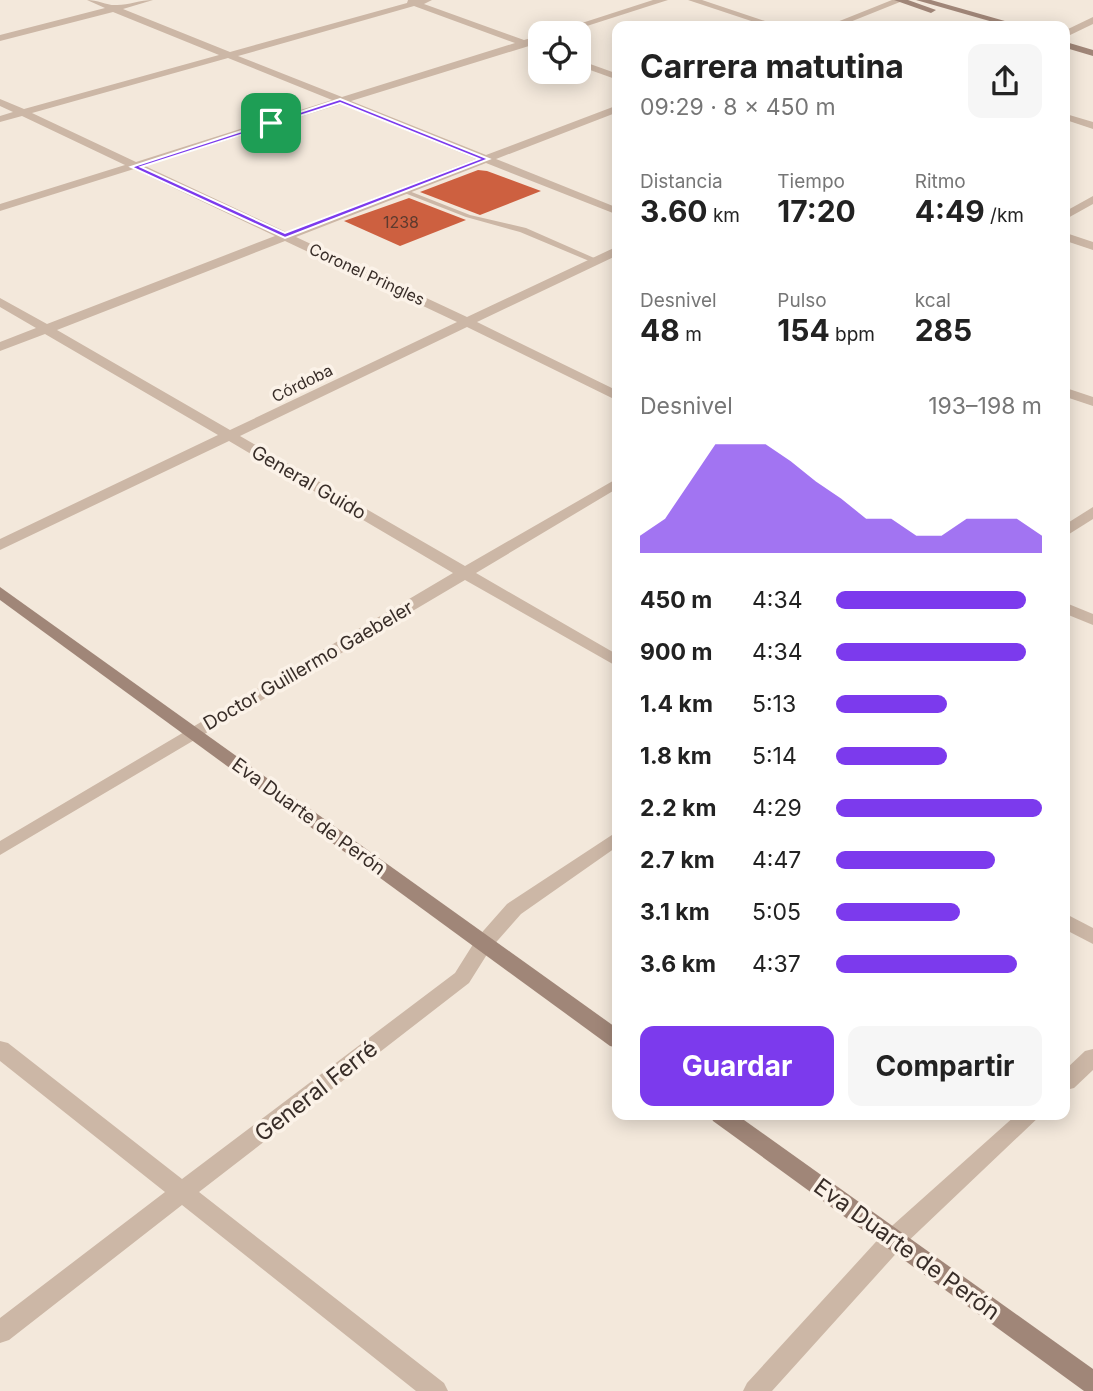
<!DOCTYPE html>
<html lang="es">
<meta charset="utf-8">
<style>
:root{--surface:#fff;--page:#f6f6f6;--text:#222;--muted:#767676;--accent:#7c3aed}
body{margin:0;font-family:Inter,sans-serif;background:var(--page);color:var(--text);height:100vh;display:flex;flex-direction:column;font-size:26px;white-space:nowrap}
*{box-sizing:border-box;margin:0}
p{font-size:23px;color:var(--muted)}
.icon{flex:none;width:38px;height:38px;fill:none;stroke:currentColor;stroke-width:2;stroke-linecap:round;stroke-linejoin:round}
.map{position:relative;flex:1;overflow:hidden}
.panel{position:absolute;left:612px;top:21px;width:458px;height:1099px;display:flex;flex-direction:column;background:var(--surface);border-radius:14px;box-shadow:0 4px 18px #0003}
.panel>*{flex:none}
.fabs{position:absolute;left:528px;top:21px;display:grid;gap:14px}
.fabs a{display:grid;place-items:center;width:63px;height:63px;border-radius:14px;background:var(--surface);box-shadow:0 4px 18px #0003;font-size:35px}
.pin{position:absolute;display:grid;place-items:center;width:60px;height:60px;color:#fff;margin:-30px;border-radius:14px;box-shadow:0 4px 10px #0006}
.round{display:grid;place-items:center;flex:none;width:74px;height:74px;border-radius:14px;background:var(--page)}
.overview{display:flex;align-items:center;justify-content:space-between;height:119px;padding:0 28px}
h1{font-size:32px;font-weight:700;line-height:52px}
.stats{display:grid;grid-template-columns:repeat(3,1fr);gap:10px;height:119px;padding:7px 28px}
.stats div{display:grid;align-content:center}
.stats b{font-size:30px;font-weight:700}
.stats small{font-size:19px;font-weight:400}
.stats p{font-size:19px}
.chart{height:196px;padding:14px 28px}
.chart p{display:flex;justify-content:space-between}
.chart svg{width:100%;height:126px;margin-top:7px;fill:var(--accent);opacity:.7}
.cta{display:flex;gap:14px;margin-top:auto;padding:14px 28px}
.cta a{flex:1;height:80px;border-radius:14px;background:var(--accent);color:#fff;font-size:28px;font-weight:700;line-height:80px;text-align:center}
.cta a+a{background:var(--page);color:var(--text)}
ul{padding:0 28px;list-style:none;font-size:23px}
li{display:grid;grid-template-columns:112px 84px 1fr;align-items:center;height:52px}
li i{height:18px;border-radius:9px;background:var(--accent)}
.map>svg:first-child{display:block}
</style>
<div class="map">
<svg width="1093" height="1391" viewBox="0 0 1093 1391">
<rect width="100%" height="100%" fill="#f3e8db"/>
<g fill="#cd6040">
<path d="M478,170L487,171L541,191L480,215L420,192Z"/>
<path d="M409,198L466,220L400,246L344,221Z"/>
</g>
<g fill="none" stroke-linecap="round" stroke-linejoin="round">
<path fill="#ccb7a6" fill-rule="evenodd" d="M404,189L470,215L526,228L601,261L594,263L520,232L466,217L402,192L401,191Z"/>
<g fill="#ccb7a6" fill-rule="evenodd">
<path d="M87,0C98,0 108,6 117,5C129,5 140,0 153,0L123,9L230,52L407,3L408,0H432L424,4L524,40L541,35V41L529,46L351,101L486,155L618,105V112L496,159L618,208V215L486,163L296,237L467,317L618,246V255L477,322L618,391V401L467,327L240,436L465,566L618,478V488L476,573L618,655V667L465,580L0,855V841L453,573L229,441L0,550V539L218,435L45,334L0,351V342L36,328L0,307V298L47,324L275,236L134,169L0,211V204L125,165L22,116L0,122V116L13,112L0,106V99L24,109L219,55L113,12L0,41V35L105,8ZM414,6L515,43L342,97L238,56ZM228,58L332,100L136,162L32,113ZM341,104L476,159L286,232L145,166ZM285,241L457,322L230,430L57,330Z"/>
<path d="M653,0H668L565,33H551Z"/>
<path d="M688,0H702L780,26H766Z"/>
<path d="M892,0H905L840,26H827Z"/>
<path d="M1093,17V24L1066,37V30Z"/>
<path d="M579,60L618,74V80L579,66Z"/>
<path d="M1066,114L1093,122V129L1066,120Z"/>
<path d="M1093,196V204L1066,219V211Z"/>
<path d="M1066,233L1093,242V250L1066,241Z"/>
<path d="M1066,388L1093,397V406L1066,397Z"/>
<path d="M1093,507V519L1066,536V524Z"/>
<path d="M1066,603L1093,614V625L1066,614Z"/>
<path d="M618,831V846L521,914L491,948L469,983L199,1192L444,1383L448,1391H416L182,1205L9,1340L0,1343V1318L165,1192L0,1061V1041L8,1043L182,1179L455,973L477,938L507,904Z"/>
<path d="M1066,914L1093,928V944L1066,930Z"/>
<path d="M1093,1049V1070L1074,1088L1066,1090V1069L1085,1051Z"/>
<path d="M1016,1115H1041L902,1247L772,1391H743L747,1383L884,1233Z"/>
</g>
<g fill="#a08678" fill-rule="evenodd">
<path d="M894,0H908L936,10L931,13Z"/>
<path d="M916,0H931L1022,26H1007Z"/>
<path d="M1066,42L1093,50V56L1066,48Z"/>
<path d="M0,587L618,1029V1048L610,1046L0,600Z"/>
<path d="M710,1115H737L1093,1369V1391H1084L713,1121Z"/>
</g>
</g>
<path fill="#7c3aed" stroke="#fff" stroke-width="2" fill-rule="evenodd" d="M340,99L489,159L285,238L131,167ZM340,103L479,159L285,233L141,167Z"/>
<g text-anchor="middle" stroke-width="7" stroke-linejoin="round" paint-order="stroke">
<g font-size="16" fill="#5d3a2e">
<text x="401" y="228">1238</text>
</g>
<g font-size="16" fill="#382d28" stroke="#fbf2e8">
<text transform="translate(367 274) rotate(25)" y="6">Coronel Pringles</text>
<text transform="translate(302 383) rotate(-26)" y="6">Córdoba</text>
</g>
<g font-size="19" fill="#382d28" stroke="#fbf2e8">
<text transform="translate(309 482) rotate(30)" y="7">General Guido</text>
<text transform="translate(308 665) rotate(-30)" y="7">Doctor Guillermo Gaebeler</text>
<text transform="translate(309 816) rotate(36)" y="7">Eva Duarte de Perón</text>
</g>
<g font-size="23" fill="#382d28" stroke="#fbf2e8">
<text transform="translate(316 1091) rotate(-38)" y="8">General Ferré</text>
<text transform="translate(907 1249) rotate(36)" y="8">Eva Duarte de Perón</text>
</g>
</g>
</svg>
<div class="fabs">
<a><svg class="icon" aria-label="locate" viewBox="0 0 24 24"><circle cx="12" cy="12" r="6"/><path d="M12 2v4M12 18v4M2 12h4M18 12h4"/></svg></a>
</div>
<div class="pin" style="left:271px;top:123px;background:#1e9e55"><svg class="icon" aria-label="arrive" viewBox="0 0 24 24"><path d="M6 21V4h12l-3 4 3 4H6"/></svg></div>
<section class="panel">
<div class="overview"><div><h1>Carrera matutina</h1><p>09:29 · 8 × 450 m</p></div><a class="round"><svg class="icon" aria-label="share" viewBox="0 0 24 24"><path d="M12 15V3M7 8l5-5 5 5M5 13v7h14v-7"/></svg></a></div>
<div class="stats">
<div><p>Distancia</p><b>3.60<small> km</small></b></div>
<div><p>Tiempo</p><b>17:20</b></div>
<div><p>Ritmo</p><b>4:49<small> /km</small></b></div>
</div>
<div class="stats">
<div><p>Desnivel</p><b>48<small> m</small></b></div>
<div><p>Pulso</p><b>154<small> bpm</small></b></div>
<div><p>kcal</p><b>285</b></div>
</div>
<div class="chart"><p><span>Desnivel</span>193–198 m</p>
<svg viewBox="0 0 160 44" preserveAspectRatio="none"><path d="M0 44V38L10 32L20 19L30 6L40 6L50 6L60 12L70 19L80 25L90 32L100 32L110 38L120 38L130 32L140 32L150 32L160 38V44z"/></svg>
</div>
<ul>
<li><b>450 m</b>4:34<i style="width:92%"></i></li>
<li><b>900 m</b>4:34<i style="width:92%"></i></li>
<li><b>1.4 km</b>5:13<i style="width:54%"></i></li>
<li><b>1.8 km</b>5:14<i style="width:54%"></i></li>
<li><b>2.2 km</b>4:29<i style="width:100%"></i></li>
<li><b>2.7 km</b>4:47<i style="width:77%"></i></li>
<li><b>3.1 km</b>5:05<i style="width:60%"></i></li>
<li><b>3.6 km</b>4:37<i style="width:88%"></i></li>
</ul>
<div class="cta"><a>Guardar</a><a>Compartir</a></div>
</section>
</div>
